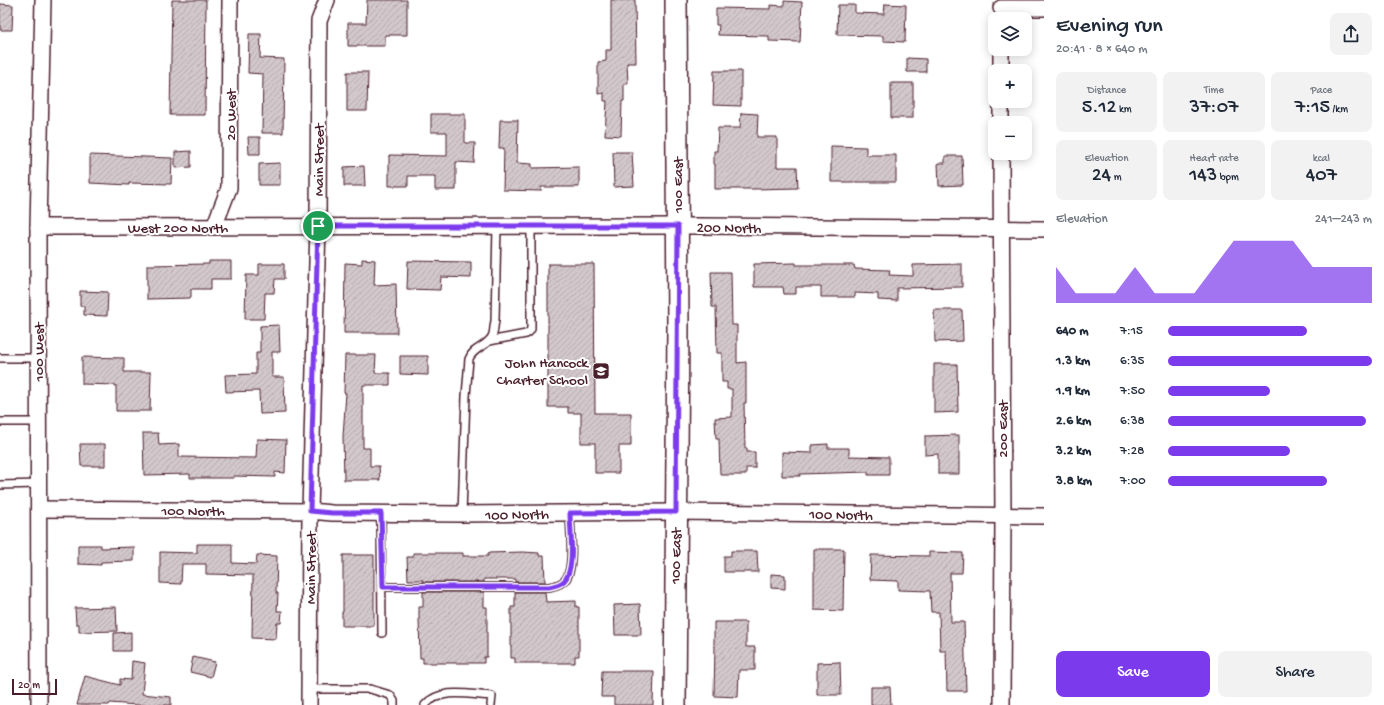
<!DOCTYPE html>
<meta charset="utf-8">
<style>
:root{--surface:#fff;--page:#f2f2f3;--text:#1f2937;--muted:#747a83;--accent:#7c3aed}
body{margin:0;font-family:"Gochi Hand",sans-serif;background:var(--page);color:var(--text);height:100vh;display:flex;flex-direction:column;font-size:15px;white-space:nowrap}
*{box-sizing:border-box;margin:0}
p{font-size:13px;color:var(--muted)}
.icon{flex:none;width:22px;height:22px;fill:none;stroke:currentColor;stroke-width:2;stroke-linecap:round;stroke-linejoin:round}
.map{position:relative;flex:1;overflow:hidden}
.panel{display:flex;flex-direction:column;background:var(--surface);width:340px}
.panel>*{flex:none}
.fabs{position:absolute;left:988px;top:12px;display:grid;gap:8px}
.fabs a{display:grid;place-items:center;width:44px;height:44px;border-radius:8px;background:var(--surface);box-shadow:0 2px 10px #0003;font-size:20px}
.scale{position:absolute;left:12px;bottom:10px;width:45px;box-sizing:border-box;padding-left:4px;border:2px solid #4a1f2b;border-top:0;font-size:11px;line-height:14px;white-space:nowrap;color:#4a1f2b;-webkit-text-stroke:3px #fff;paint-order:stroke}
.pin{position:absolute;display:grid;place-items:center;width:34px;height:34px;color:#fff;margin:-17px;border:2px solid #fff;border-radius:50%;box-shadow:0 1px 4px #0007}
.round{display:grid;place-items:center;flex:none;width:42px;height:42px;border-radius:8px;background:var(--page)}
.head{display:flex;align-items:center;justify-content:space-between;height:68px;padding:0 12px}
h1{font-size:22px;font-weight:600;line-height:30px}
.metrics{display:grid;grid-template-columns:repeat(3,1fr);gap:6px;height:68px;padding:4px 12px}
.metrics div{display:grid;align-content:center;border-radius:8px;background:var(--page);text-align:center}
.metrics b{font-size:20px;font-weight:600}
.metrics small{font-size:11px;font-weight:400}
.metrics p{font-size:11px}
.chart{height:112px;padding:8px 12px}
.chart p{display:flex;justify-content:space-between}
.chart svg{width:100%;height:72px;margin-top:4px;fill:var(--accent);opacity:.7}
.action{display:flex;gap:8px;margin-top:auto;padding:8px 12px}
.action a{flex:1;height:46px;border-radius:8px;background:var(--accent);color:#fff;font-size:16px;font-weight:600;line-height:46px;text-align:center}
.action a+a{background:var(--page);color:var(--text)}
ul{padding:0 12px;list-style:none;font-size:13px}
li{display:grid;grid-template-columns:64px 48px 1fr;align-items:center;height:30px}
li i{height:10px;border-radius:5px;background:var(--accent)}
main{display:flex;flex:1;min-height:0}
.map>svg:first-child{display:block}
</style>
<main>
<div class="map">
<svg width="1044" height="705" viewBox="0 0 1044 705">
<defs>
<pattern id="building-hatch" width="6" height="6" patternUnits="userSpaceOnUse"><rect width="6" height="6" fill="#d2c7cb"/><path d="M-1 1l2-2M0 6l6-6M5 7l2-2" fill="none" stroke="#b6aaae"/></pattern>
</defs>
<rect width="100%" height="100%" fill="#fff"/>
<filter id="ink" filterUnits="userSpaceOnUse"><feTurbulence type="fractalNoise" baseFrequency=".025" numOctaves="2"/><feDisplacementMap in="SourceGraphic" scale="8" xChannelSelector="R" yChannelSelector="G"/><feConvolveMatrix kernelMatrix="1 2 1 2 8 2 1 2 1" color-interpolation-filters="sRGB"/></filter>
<g filter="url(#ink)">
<g fill="url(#building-hatch)" stroke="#4a1f2b">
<path d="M172,0H206L205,115H170Z"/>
<path d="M367,0H407V35H385V46H348V23H366Z"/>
<path d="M611,0H635L636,63H627L628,84H624V101H622L621,136L605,135L607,101H604V93L598,94V62L606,61V50H611Z"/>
<path d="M784,1L802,2L800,42L769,41V36L718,35L719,25H716V8L770,9V5L784,6Z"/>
<path d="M0,4L13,5L12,30H0Z"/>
<path d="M885,4L906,5L905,42L883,41V36L837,35L838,5H855V13L884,14Z"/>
<path d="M249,34H261L260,58L284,59L283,133H262L263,74L248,73Z"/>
<path d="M907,58L926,59V72H907Z"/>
<path d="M714,71H741V106L713,105Z"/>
<path d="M347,72H368L367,111H347Z"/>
<rect x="891" y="83" width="22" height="35"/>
<path d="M741,113L758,114L757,137H777V167H797L798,188L754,189H715V164H714V151H717L718,128H740Z"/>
<path d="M431,114H465V143H475L474,163L456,162V190H435V176H408V186H389V155L447,156V132H431Z"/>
<path d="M500,120H518L517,163L532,164V168L579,167V187H541V191L503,190L504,148H499Z"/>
<path d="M248,137H260V154H249Z"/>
<path d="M831,146L866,147V155H896V182H831Z"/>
<path d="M191,151V167L175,168V152Z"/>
<path d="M613,152H632L634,186L614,187Z"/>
<path d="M90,155L172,158L171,184L129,183V185L90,183Z"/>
<path d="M945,156H962L963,185L939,186L938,163H945Z"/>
<path d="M280,163V185H259V164Z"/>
<path d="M364,166L365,186H344V167Z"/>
<path d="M362,259L375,260L374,285L396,284L397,333H344L345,263L362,264Z"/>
<path d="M209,261H231V279H211V289H191V298L147,299V265L209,264Z"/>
<path d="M408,261L471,262V278L441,277L440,290L407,289Z"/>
<path d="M796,263V265H854L855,269L890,270L889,275L913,276V265L962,264V287L897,288V301L878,300V294L855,293V297H821V287H796V294H784L783,287H754V264Z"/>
<path d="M259,264H284V279H275L274,293H265L264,319H245L246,275H259Z"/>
<path d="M548,264H594L595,413H631V446H619V473H595V443H581V413H568V407H548Z"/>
<path d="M711,272H731L732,325H737V363L746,362V403H744L745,448H747V452H755V468H746V475H720L719,439H716L715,418L732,417V389H727V382H722V353H717L716,307H712Z"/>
<path d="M80,291L108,292L107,316L84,315V306H80Z"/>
<path d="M934,310H962L963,341L935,342Z"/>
<path d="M279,325L280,352H272V377H284L285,413L260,414L259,391L226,392L225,375L256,374V353H260V326Z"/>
<path d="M345,355H376L375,373H390V385H363V448H370V466H379L380,480H344L343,436L346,393H344Z"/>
<path d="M400,356H428V375L400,374Z"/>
<path d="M82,357L124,358V372H151L150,411H116V385L82,384Z"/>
<path d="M934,364H957L958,412L934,413Z"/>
<path d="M143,433H158L159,445L179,444V457L256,458L257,439L286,440L285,473L275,472V477L234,476V478H190V474L144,475Z"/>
<path d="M959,435V474H938V454L925,455V436Z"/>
<path d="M80,444H105V466H81Z"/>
<path d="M828,444V448H849V456L889,457V475H868V472L800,474V476H782V452L812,453V445Z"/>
<path d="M197,544H232V563L256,564L257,555L277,556L276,593H278L277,611H282L281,623H277L276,639L252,638L253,575L206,574V564H182L181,584L160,583V552L197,553Z"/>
<path d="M78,545H101V548L134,547V561L101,562V565L78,564Z"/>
<path d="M814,549H844L843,611L814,610Z"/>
<path d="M731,551H757L758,572H724V556H731Z"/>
<path d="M523,552L539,553V556H544L545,582H515V579H484V582H423V580H408L407,557H413V553H463V556H488V553Z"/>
<path d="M929,552L963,553L962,573H950L951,622H964L966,691H947L946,651H940L939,612H931L930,591L898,590V581L870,580L871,555L929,556Z"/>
<path d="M343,555H374V626H342V612H343Z"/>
<path d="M771,574L785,575V589L771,588Z"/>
<path d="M423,592H484V607H487V657H484V663H423V658H420L419,619V607H423Z"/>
<path d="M515,592H545L546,602L576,601V607H579V656H575V663H515V658H511V607H515Z"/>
<path d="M640,604L641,635H615L614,605Z"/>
<path d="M116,607L117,631L79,632V624H76L75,608Z"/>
<path d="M714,622H746V647H755V670H739L738,697L714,696L715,646H714Z"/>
<path d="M131,632V651H114V633Z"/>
<path d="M193,657L215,662L211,677L190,672Z"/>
<path d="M132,661L145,663L142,694L171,697V705H137L110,703L109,705H77L85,676L120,685V679L131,680Z"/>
<path d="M840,662L841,695H817V663Z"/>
<path d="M602,671H654L653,705H614V697H601Z"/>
<path d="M871,687H890L891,705H871Z"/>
</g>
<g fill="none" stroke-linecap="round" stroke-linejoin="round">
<g stroke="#4a1f2b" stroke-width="10">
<g id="lane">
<path d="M489,341L526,334L529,332L531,329V226"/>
<path d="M0,358H38"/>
<path d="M0,422H38"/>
<path d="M0,485L39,484"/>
<path d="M381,513L382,633"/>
<path d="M462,514L466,396L469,359C473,347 490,346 493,334C494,330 494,325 495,321L497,226"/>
<path d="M383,587H549C555,586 562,584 566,579C575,566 570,529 570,513"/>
<path d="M309,689H370L390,695L394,701V705"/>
<path d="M425,705C441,687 470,695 492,696L491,705"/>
</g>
</g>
<g stroke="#4a1f2b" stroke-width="18">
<g id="street">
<path d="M1001,8H1044"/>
<path d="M1001,49V71"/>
<path d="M1001,101V123"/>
<path d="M1001,153L1003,516L1002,705"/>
<path d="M38,227L698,226L1044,229"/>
<path d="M214,227L229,188L230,0"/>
<path d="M39,509L310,511L332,513L462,514L676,512L1044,516"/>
<path d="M39,705L38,227L43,0"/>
<path d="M309,705L310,511L318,226L319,21L327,0"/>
</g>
</g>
<g stroke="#4a1f2b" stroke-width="24">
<path id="secondary" d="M675,705L678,328L676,0"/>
</g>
<use href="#lane" stroke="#fff" stroke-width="7"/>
<use href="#street" stroke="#fff" stroke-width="15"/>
<use href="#secondary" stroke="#fff" stroke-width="21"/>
</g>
</g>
<g fill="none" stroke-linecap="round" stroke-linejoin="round" filter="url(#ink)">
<g stroke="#fff" stroke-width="8">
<path id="route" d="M318,226H678L676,512L570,513C570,529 576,569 564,581C560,585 554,586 549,587H383L381,513H332L310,511Z"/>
</g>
<use href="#route" stroke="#7c3aed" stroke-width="5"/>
</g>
<defs>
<g id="school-square" transform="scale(0.9)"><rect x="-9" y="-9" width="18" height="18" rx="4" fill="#4a1f2b" stroke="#fff"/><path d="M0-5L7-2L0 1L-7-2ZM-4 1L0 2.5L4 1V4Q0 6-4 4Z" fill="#fff"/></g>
</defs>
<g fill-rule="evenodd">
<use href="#school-square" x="601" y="371"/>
</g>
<g text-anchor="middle" stroke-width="4" stroke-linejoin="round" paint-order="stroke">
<g font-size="15" fill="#4a1f2b" stroke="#fff">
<text transform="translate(230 115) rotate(-90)" y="5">20 West</text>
<text transform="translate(318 160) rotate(-90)" y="5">Main Street</text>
<text transform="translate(677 185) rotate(-90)" y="5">100 East</text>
<text x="178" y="232">West 200 North</text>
<text transform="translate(729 227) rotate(1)" y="5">200 North</text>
<text transform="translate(38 352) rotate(-90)" y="5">100 West</text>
<text transform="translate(1002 429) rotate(-90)" y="5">200 East</text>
<text x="193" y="515">100 North</text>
<text transform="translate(517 514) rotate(-1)" y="5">100 North</text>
<text transform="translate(841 514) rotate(1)" y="5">100 North</text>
<text transform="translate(675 556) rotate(-89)" y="5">100 East</text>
<text transform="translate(310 568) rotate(-90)" y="5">Main Street</text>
</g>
<g font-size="15" fill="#4a1f2b" stroke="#fff" text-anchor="end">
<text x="588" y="367">John Hancock<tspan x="588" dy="17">Charter School</tspan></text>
</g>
</g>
</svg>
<div class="fabs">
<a><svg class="icon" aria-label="layers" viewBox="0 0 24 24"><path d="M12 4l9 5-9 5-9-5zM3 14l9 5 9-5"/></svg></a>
<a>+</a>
<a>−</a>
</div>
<div class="scale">20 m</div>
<div class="pin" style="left:318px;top:226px;background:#1e9e55"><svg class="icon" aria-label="arrive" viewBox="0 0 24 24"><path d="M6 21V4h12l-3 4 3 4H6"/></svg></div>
</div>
<section class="panel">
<div class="head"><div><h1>Evening run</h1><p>20:41 · 8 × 640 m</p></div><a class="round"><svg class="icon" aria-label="share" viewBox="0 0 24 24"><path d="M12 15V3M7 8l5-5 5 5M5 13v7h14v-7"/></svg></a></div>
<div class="metrics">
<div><p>Distance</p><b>5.12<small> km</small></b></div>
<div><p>Time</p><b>37:07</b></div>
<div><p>Pace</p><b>7:15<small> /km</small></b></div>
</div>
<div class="metrics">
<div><p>Elevation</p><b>24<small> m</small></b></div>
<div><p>Heart rate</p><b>143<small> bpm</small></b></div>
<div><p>kcal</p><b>407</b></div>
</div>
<div class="chart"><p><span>Elevation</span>241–243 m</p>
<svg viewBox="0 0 160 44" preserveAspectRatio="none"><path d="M0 44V22L10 38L20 38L30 38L40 22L50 38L60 38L70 38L80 22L90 6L100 6L110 6L120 6L130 22L140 22L150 22L160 22V44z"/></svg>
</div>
<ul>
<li><b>640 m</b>7:15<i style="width:68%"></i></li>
<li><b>1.3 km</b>6:35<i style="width:100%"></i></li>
<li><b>1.9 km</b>7:50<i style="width:50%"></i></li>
<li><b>2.6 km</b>6:38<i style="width:97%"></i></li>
<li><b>3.2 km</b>7:28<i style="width:60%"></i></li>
<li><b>3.8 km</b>7:00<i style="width:78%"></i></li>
</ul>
<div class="action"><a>Save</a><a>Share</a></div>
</section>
</main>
